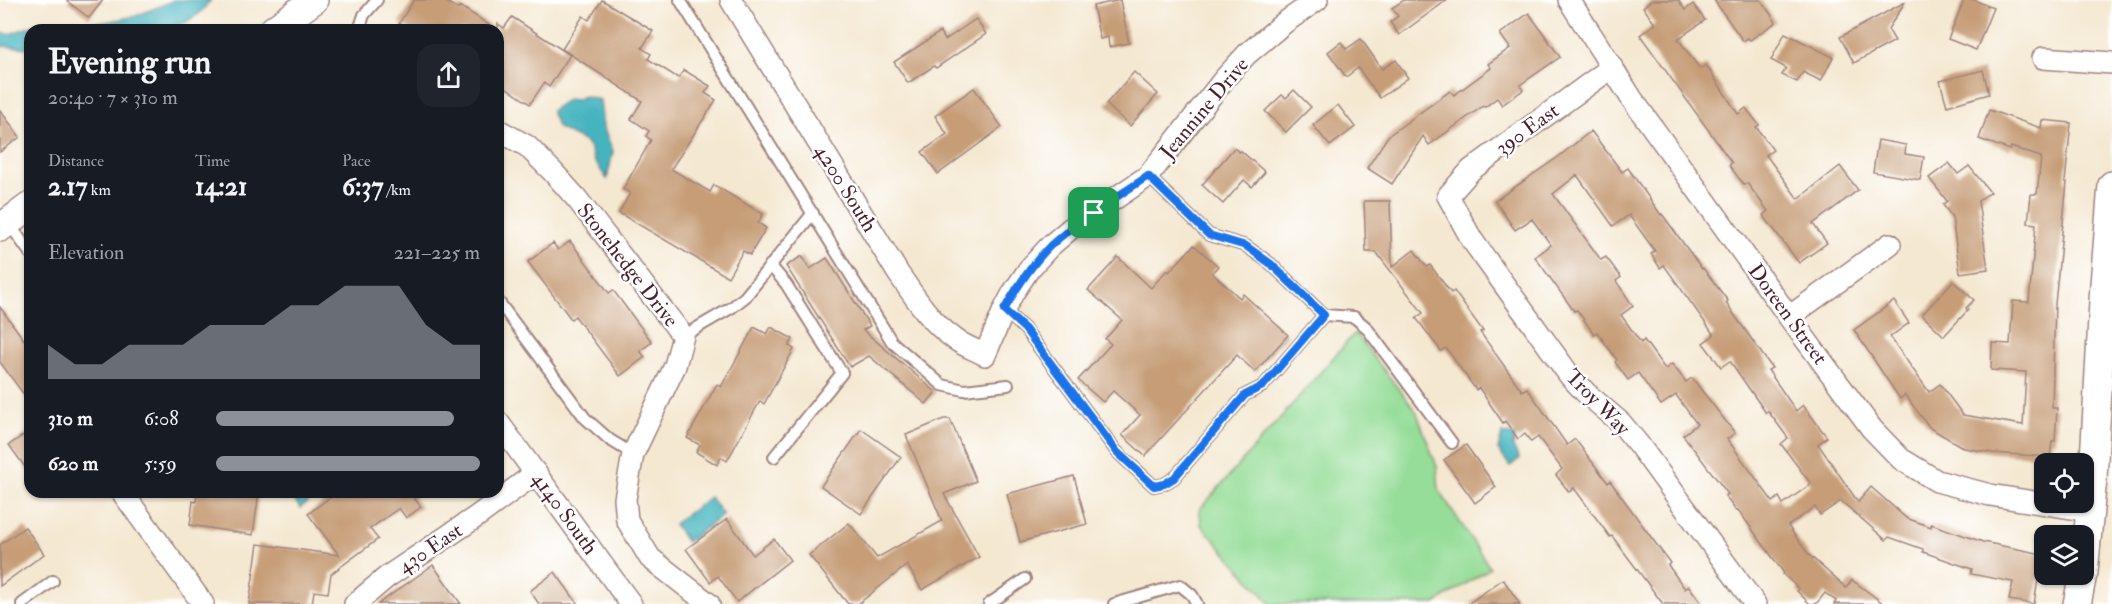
<!DOCTYPE html>
<meta charset="utf-8">
<style>
:root{--surface:#171b24;--page:#20242c;--text:#f1f3f6;--muted:#9ea1a6;--accent:#8c9099}
body{margin:0;font-family:"IM FELL Double Pica",serif;background:var(--page);color:var(--text);height:100vh;display:flex;flex-direction:column;font-size:22px;white-space:nowrap}
*{box-sizing:border-box;margin:0}
p{font-size:20px;color:var(--muted)}
.icon{flex:none;width:33px;height:33px;fill:none;stroke:currentColor;stroke-width:2;stroke-linecap:round;stroke-linejoin:round}
.map{position:relative;flex:1;overflow:hidden}
.drawer{position:absolute;left:24px;top:24px;width:480px;height:474px;display:flex;flex-direction:column;background:var(--surface);border-radius:18px;box-shadow:0 2px 4px #0004}
.drawer>*{flex:none}
.controls{position:absolute;left:2034px;top:453px;display:grid;gap:12px}
.controls a{display:grid;place-items:center;width:60px;height:60px;border-radius:12px;background:var(--surface);box-shadow:0 2px 4px #0004;font-size:30px}
.pin{position:absolute;display:grid;place-items:center;width:51px;height:51px;color:#fff;margin:-26px;border-radius:12px;box-shadow:0 3px 9px #0006}
.round{display:grid;place-items:center;flex:none;width:63px;height:63px;border-radius:18px;background:var(--page)}
.overview{display:flex;align-items:center;justify-content:space-between;height:102px;padding:0 24px}
h1{font-size:33px;font-weight:800;line-height:45px}
.stats{display:grid;grid-template-columns:repeat(3,1fr);gap:9px;height:102px;padding:6px 24px}
.stats div{display:grid;align-content:center}
.stats b{font-size:26px;font-weight:800}
.stats small{font-size:16px;font-weight:400}
.stats p{font-size:16px}
.chart{height:168px;padding:12px 24px}
.chart p{display:flex;justify-content:space-between}
.chart svg{width:100%;height:108px;margin-top:6px;fill:var(--accent);opacity:.7}
ul{padding:0 24px;list-style:none;font-size:20px}
li{display:grid;grid-template-columns:96px 72px 1fr;align-items:center;height:45px}
li i{height:15px;border-radius:8px;background:var(--accent)}
.map>svg:first-child{display:block}
</style>
<div class="map">
<svg width="2112" height="604" viewBox="0 0 2112 604">
<rect width="100%" height="100%" fill="#fff"/>
<filter id="ink" filterUnits="userSpaceOnUse"><feTurbulence type="fractalNoise" baseFrequency=".0167" numOctaves="2"/><feDisplacementMap in="SourceGraphic" scale="12" xChannelSelector="R" yChannelSelector="G"/><feConvolveMatrix kernelMatrix="1 2 1 2 8 2 1 2 1" color-interpolation-filters="sRGB"/></filter>
<filter id="wash" filterUnits="userSpaceOnUse"><feTurbulence type="fractalNoise" baseFrequency=".008" numOctaves="4" result="noise"/><feDisplacementMap in="SourceGraphic" scale="24" xChannelSelector="R" yChannelSelector="G"/><feGaussianBlur stdDeviation="1.35" result="paint"/><feColorMatrix in="noise" values="0 0 0 0 0 0 0 0 0 0 0 0 0 0 0 0 0 1.4 0 .05"/><feComposite in="paint" operator="in"/></filter>
<g filter="url(#wash)">
<rect width="100%" height="100%" fill="#f4e8d1"/>
<path fill="#95dd98" stroke="#707e62" stroke-width="1.5" d="M1355,333L1416,411L1437,467L1439,490L1490,568L1435,604H1271L1201,525L1200,509Z"/>
<g fill="#45b4bf" stroke="#486a75" stroke-width="1.5">
<path d="M174,0H211L200,13L186,22L162,30H30V48L0,46V33L10,34L42,22H105L136,16Z"/>
<path d="M585,96L600,100L603,127L613,151L607,179L593,159L591,150L585,142L558,128L551,111L568,99L574,100Z"/>
<path d="M1502,433L1515,436L1513,447L1519,459L1510,466L1498,450Z"/>
<path d="M292,492H322L300,508L290,494Z"/>
<path d="M710,497L723,515L687,542L674,524Z"/>
</g>
<g id="blocks">
<g fill="#c69d77" fill-rule="evenodd">
<path d="M66,0H103L89,18Z"/>
<path d="M414,0H443L458,9L460,6L497,30H411L399,23Z"/>
<path d="M602,0L653,31L642,48L651,54L648,59L678,78L684,70L710,86L705,93L716,100L671,169L710,192L714,185L763,214L758,223L766,228L750,255L743,251L728,277L619,213L630,193L623,189L651,140L646,136L649,131L631,119L642,101L562,49L583,16L589,20Z"/>
<path d="M1120,0L1129,43L1109,47L1108,37L1100,39L1093,6Z"/>
<path d="M1404,0H1447L1399,35L1390,22L1398,16L1392,8Z"/>
<path d="M1652,0H1678L1685,10L1693,4L1705,20L1678,39L1700,69L1706,65L1738,114L1746,108L1759,125L1756,127L1773,150L1766,155L1798,199L1840,166L1858,190L1813,224L1827,243L1799,263L1763,215L1768,211L1747,183L1744,185L1729,165L1732,163L1640,35L1655,24L1643,7Z"/>
<path d="M1714,0H1761L1776,22L1750,40L1748,38L1743,41Z"/>
<path d="M1964,0H1974L1993,8L1976,50L1948,39Z"/>
<path d="M1905,2L1888,29L1895,41L1854,63L1840,37Z"/>
<path d="M1529,13L1560,57L1520,85L1523,90L1502,105L1497,98L1485,107L1483,106L1429,145L1423,136L1392,184L1367,168L1388,136L1450,91L1454,95L1491,68L1488,64L1510,48L1500,34Z"/>
<path d="M512,17L570,55L549,87L544,83L530,104L498,82V24L504,28Z"/>
<path d="M976,19L986,34L936,68L934,66L908,83L894,62L940,32L945,40Z"/>
<path d="M1785,33L1833,57L1821,81L1803,72L1797,82L1782,75L1786,68L1771,60Z"/>
<path d="M1361,39L1382,69L1396,60L1408,78L1380,98L1358,68L1346,77L1328,52L1341,42L1346,49Z"/>
<path d="M1983,70L1989,94L1947,106L1940,81Z"/>
<path d="M1134,72L1158,94L1130,126L1106,104Z"/>
<path d="M974,88L1002,127L938,174L922,152L947,134L935,116Z"/>
<path d="M1294,90L1311,107L1286,132L1265,111L1282,95L1286,98Z"/>
<path d="M1338,105L1355,127L1330,146L1313,125Z"/>
<path d="M0,110L20,137L0,152Z"/>
<path d="M1989,110L2041,128L2042,120L2071,123L2065,182H2067L2055,304L2052,408H2057L2055,441H2052L2050,457L1993,453L1964,448L1930,428L1905,395L1900,399L1854,330L1894,301L1909,323L1890,337L1929,392L1940,384L1963,415L2023,425L2026,372L1991,370L1992,343L2010,344L2013,301L2029,302L2036,224L2028,223L2031,194H2037L2041,157L2011,147L2010,150L1979,139Z"/>
<path d="M1591,131L1622,172L1628,168L1661,215L1662,214L1702,269L1703,268L1728,301L1726,303L1772,368L1768,370L1796,411L1803,405L1827,437L1818,444L1858,502L1871,487L1906,518L1931,527V524L1983,542L2042,554L2034,604L2009,600L2013,582L1971,574L1972,569L1923,552V549L1889,537L1886,540L1841,501L1820,515L1815,507L1788,526L1808,554L1846,588L1852,580L1884,604H1834L1836,601L1825,593L1816,604H1810L1797,591L1799,589L1783,574L1784,573L1738,510L1736,511L1725,496L1728,494L1683,435L1697,424L1676,395L1661,405L1638,373L1628,380L1615,362L1617,360L1597,332L1594,334L1577,310L1574,311L1535,257L1551,245L1532,219L1515,230L1495,201L1558,157ZM1577,175L1613,226L1629,215L1655,251L1651,254L1660,268L1664,265L1714,335L1703,343L1721,367L1730,361L1766,413L1768,411L1788,438L1781,444L1811,484L1783,504L1779,497L1773,502L1727,439L1735,433L1692,378L1686,382L1672,364L1665,369L1644,340L1641,343L1621,315L1633,306L1616,281L1621,277L1606,257L1601,260L1553,194Z"/>
<path d="M1878,140L1906,145L1905,154L1924,157L1920,180L1873,172Z"/>
<path d="M1234,148L1239,152L1241,151L1265,172L1252,187L1244,180L1223,204L1202,185Z"/>
<path d="M1949,163L1958,174L1969,166L1990,192L1978,201L1988,269L1960,273L1952,217L1943,205L1947,201L1929,178Z"/>
<path d="M1364,201H1390L1392,267L1414,250L1427,267L1430,265L1451,293L1454,291L1483,331L1480,332L1522,391L1527,388L1567,445L1575,439L1608,483L1610,481L1670,563L1668,565L1685,589L1689,586L1702,604H1663L1612,536L1610,537L1574,488L1569,492L1556,475L1562,469L1538,437L1531,442L1525,434L1518,439L1505,421L1503,423L1479,388L1476,390L1446,348L1441,351L1416,318L1423,313L1376,252H1366Z"/>
<path d="M570,241L609,293L613,290L652,342L640,351L645,357L620,376L575,316L571,319L528,262L553,243L558,250Z"/>
<path d="M1194,245L1218,266L1212,273L1240,298L1243,294L1288,335L1255,372L1237,355L1145,456L1122,435L1140,415L1113,391L1103,402L1078,380L1111,344L1105,339L1122,320L1088,290L1118,257L1151,288L1167,270L1169,272Z"/>
<path d="M802,256L810,269L827,258L870,326L863,330L936,392L926,404L869,356L850,367L786,266Z"/>
<path d="M1953,281L1974,300L1966,308L1968,310L1944,336L1922,315Z"/>
<path d="M0,307L30,348V403L0,362Z"/>
<path d="M754,327L767,334L771,327L793,339L789,346L794,349L764,404L760,401L727,461L721,457L717,465L696,452L700,445L687,438L717,384L721,387Z"/>
<path d="M944,419H950L976,481L944,494L979,557L922,590L907,565L858,604H848L809,555L849,523L877,558L942,521L906,435Z"/>
<path d="M861,429L901,457L861,514L821,486Z"/>
<path d="M30,431V474L9,445Z"/>
<path d="M1466,445L1496,487L1475,503L1444,460Z"/>
<path d="M1074,476L1087,524L1020,542L1007,494Z"/>
<path d="M197,492H259L253,535L190,525L193,501L196,502Z"/>
<path d="M337,492H422L414,498L421,507L406,518L399,508L370,529L378,539L331,574L328,593L314,591L312,604H249L258,544L339,555L308,514Z"/>
<path d="M727,519L753,555L774,539L790,560L737,602L718,576L710,582L686,549Z"/>
<path d="M25,527L44,554L0,586V545Z"/>
<path d="M433,565L461,604H378Z"/>
<path d="M555,572L578,604H539L530,591Z"/>
<path d="M1503,579L1520,604H1468Z"/>
</g>
</g>
</g>
<g filter="url(#ink)">
<use href="#blocks" fill-opacity="0" stroke="#9f847e" stroke-width="1.5"/>
<g fill="none" stroke-linecap="round" stroke-linejoin="round">
<g stroke="#9f847e" stroke-width="14">
<g id="service">
<path d="M680,0L892,342L942,385L964,390L1008,385"/>
<path d="M359,30L364,15L377,0"/>
<path d="M1148,176L1209,235L1246,246L1271,264L1324,315L1354,317L1366,327L1452,443"/>
<path d="M8,222L30,253"/>
<path d="M770,265L786,284L842,373L774,457"/>
<path d="M498,301L585,418L610,440L633,454"/>
<path d="M1004,310L1025,329L1117,452L1154,486L1164,484L1174,478L1245,395L1263,386L1324,315"/>
<path d="M683,336L731,308L745,297L813,213"/>
<path d="M22,604L53,581"/>
<path d="M989,604L1025,579"/>
<path d="M1114,604L1180,585L1192,595L1197,604"/>
</g>
</g>
<g stroke="#9f847e" stroke-width="24">
<g id="minor">
<path d="M731,0L898,273C914,296 929,320 952,337C961,345 974,349 985,355L1004,310L1013,293L1029,269L1050,246L1070,229L1148,176L1225,78L1247,54L1284,23L1317,0"/>
<path d="M1569,0L1632,99L1789,317L1872,429L1901,459L1937,481L1990,495L2090,511"/>
<path d="M2043,58L2112,63"/>
<path d="M1611,68L1471,170L1448,196L1472,240L1570,376L1586,393L1621,423L1639,445L1755,604"/>
<path d="M498,130L527,146L553,172L577,199L683,336L675,366L633,454L625,499L627,520L650,558L709,604"/>
<path d="M1789,317L1890,244"/>
<path d="M498,422L631,604"/>
<path d="M122,492L203,604"/>
<path d="M355,604L387,577L476,517L536,473"/>
</g>
</g>
<g stroke="#9f847e" stroke-width="30">
<g id="tertiary">
<path d="M273,30L314,0"/>
<path d="M0,228L30,206"/>
<path d="M2084,572L2093,478L2104,284L2112,185"/>
<path d="M2077,604L2083,574"/>
</g>
</g>
<use href="#service" stroke="#fff" stroke-width="10"/>
<use href="#minor" stroke="#fff" stroke-width="21"/>
<use href="#tertiary" stroke="#fff" stroke-width="27"/>
</g>
</g>
<g fill="none" stroke-linecap="round" stroke-linejoin="round" filter="url(#ink)">
<g stroke="#fff" stroke-width="12">
<path id="route" d="M1148,176L1209,235L1246,246L1271,264L1324,315L1263,386L1245,395L1174,478L1164,484L1154,486L1117,452L1025,329L1004,310C1017,287 1031,265 1050,246C1079,219 1116,198 1148,176Z"/>
</g>
<use href="#route" stroke="#1a73e8" stroke-width="8"/>
</g>
<g text-anchor="middle" stroke-width="5" stroke-linejoin="round" paint-order="stroke">
<g font-size="21" fill="#4a1f2b" stroke="#fff">
<text transform="translate(1204 108) rotate(-50)" y="7">Jeannine Drive</text>
<text transform="translate(1527 129) rotate(-36)" y="7">390 East</text>
<text transform="translate(846 188) rotate(58)" y="7">4200 South</text>
<text transform="translate(628 265) rotate(52)" y="7">Stonehedge Drive</text>
<text transform="translate(1788 314) rotate(54)" y="7">Doreen Street</text>
<text transform="translate(1598 402) rotate(46)" y="7">Troy Way</text>
<text transform="translate(565 513) rotate(54)" y="7">4140 South</text>
<text transform="translate(430 548) rotate(-34)" y="7">430 East</text>
</g>
</g>
</svg>
<div class="controls">
<a><svg class="icon" aria-label="locate" viewBox="0 0 24 24"><circle cx="12" cy="12" r="6"/><path d="M12 2v4M12 18v4M2 12h4M18 12h4"/></svg></a>
<a><svg class="icon" aria-label="layers" viewBox="0 0 24 24"><path d="M12 4l9 5-9 5-9-5zM3 14l9 5 9-5"/></svg></a>
</div>
<div class="pin" style="left:1094px;top:213px;background:#1e9e55"><svg class="icon" aria-label="arrive" viewBox="0 0 24 24"><path d="M6 21V4h12l-3 4 3 4H6"/></svg></div>
<section class="drawer">
<div class="overview"><div><h1>Evening run</h1><p>20:40 · 7 × 310 m</p></div><a class="round"><svg class="icon" aria-label="share" viewBox="0 0 24 24"><path d="M12 15V3M7 8l5-5 5 5M5 13v7h14v-7"/></svg></a></div>
<div class="stats">
<div><p>Distance</p><b>2.17<small> km</small></b></div>
<div><p>Time</p><b>14:21</b></div>
<div><p>Pace</p><b>6:37<small> /km</small></b></div>
</div>
<div class="chart"><p><span>Elevation</span>221–225 m</p>
<svg viewBox="0 0 160 44" preserveAspectRatio="none"><path d="M0 44V30L10 38L20 38L30 30L40 30L50 30L60 22L70 22L80 22L90 14L100 14L110 6L120 6L130 6L140 22L150 30L160 30V44z"/></svg>
</div>
<ul>
<li><b>310 m</b>6:08<i style="width:90%"></i></li>
<li><b>620 m</b>5:59<i style="width:100%"></i></li>
</ul>
</section>
</div>
